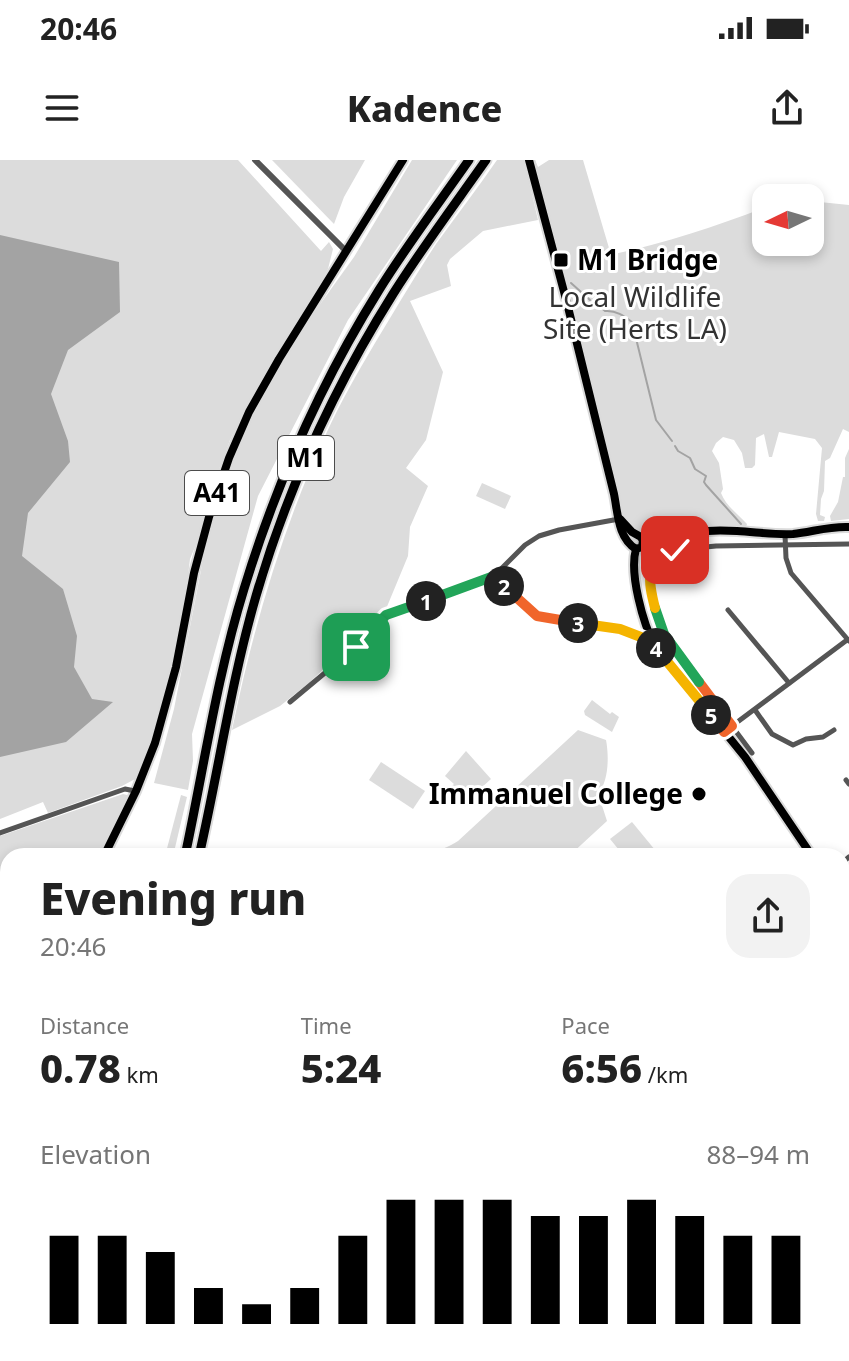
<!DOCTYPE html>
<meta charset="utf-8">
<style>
:root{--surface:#fff;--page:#f2f2f2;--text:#222;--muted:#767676;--accent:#000}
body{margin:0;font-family:"Noto Sans",sans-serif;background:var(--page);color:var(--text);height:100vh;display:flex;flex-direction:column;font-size:30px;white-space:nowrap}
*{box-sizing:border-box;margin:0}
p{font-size:26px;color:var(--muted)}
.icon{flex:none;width:44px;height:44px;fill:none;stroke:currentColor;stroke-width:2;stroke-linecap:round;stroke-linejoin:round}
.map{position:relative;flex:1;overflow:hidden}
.details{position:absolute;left:0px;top:688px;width:850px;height:514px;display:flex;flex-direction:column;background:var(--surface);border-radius:24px 24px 0 0;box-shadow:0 4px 12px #0003}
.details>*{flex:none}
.needle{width:52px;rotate:265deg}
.buttons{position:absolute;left:752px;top:24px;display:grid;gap:16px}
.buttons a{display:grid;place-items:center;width:72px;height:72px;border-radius:16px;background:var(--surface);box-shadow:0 4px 12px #0003;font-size:40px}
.pin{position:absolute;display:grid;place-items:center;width:68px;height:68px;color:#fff;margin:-34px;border-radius:16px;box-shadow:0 4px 12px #0006}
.km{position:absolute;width:40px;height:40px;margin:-20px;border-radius:50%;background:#222;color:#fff;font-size:22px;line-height:40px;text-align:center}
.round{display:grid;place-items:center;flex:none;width:84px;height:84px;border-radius:24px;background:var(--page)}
.overview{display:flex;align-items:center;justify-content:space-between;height:136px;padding:0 40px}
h1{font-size:44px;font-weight:800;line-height:60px}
.metrics{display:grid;grid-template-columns:repeat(3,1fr);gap:12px;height:136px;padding:8px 40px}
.metrics div{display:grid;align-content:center}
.metrics b{font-size:40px;font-weight:800}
.metrics small{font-size:22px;font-weight:400}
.metrics p{font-size:22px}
.chart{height:224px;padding:16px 40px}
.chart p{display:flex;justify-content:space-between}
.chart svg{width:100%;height:144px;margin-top:8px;stroke:var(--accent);stroke-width:6}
.status{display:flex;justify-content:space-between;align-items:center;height:56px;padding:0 40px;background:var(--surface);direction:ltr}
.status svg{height:22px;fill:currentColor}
header{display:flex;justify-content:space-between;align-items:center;height:104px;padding:0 40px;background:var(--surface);font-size:36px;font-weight:800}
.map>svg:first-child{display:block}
</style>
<div class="status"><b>20:46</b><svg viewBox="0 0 49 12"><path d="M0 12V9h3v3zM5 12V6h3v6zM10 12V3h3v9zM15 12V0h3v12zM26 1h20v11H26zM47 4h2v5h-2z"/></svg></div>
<header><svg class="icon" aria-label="menu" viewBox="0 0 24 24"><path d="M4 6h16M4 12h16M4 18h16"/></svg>Kadence<svg class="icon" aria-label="share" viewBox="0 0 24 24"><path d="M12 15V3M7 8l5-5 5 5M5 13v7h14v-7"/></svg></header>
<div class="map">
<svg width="849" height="1201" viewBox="0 0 849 1201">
<rect width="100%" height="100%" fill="#fff"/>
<g fill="#dcdcdc">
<path d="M0,0H238L321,91L329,82L333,89L328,109L313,136L256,229L230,280L214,323L197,382L190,399L183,456L164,542L137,618L122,626L48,653L43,642L0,659Z"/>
<path d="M272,0H365L344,37L334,64Z"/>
<path d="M412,0H457L348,160L258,336L192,574L193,601L188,630L154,623L174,549L209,369L240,281L285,193L354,97Z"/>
<path d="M497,0H524L538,60L483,71L450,99L447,105L451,126L410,141L443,212L426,280L406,308L428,326L410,367L408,396L386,449L310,522L280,546L232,570C253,468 282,369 326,274C340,243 358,212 375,183C395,150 415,116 436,84C456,56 477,29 497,0Z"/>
<path d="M531,0H535L538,7L549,0H583L609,88L614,94C666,83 717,66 766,47V82H810V41L849,45V272L843,269L830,298L825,301L824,331L821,339L820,355L825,357L824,361H818L816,354L822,288L815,279L779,272L772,297H769L764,274L756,278L755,305L752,308H745L742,293L734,280L723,277L716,283L712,291L719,303L723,329L721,333C726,346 738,354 747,364L746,367L713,365L651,372L640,371L629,366L622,356Z"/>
<path d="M849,289V359L831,361L830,356L838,342L843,317H845V298Z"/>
<path d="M482,323L511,336L505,349L476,336Z"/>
<path d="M592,540L610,554L612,552L619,557L612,572L585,555L584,551Z"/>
<path d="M578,570L606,580C609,595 609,622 598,633L607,661L569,696H407C414,693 419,693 427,693C439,691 448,687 458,681Z"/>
<path d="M466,591L491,619L461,646L445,632L454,624L445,616Z"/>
<path d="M381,602L425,631L413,649L369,620Z"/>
<path d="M123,634L127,635V643L100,696H8V754L0,745V676Z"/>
<path d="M181,635L187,637L174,692L173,696H165Z"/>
<path d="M632,662L660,696H624L610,679Z"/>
<path d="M8,1129V1194H416L409,1201H0V1135Z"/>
</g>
<path fill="#a3a3a3" d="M0,75L119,102L120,152L68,190L51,234L68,281L70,302L28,353L22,396L63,429L77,476L74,507L92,539L113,542L66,582L0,597Z"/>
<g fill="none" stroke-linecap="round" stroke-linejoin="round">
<g stroke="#a3a3a3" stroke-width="2">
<path d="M571,123L590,140"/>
<path d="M599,146L605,151C616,150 624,156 632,162L656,260L672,281"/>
<path d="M675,286L678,291L690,298L695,309L706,316L704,322L706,325L741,364"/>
</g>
<g stroke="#dbdbdb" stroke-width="12">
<g id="primary">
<path d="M529,0L567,143L614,334C618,354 618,378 636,389"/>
<path d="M620,359L632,372L641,377L643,381L642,387L636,389C629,413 643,464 655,486L745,597L812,696"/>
<path d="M643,381C673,373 705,369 737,371C756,372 774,375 793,374C812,372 829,366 849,367"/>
<path d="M842,727L849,733"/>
</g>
</g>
<g stroke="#dbdbdb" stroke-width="12">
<g id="trunk">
<path d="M104,696L136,631L155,583L176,507L194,413L209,357L229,298L249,252L279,199L403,0"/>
<path d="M0,837L8,828"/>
</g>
</g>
<g stroke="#dbdbdb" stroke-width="13">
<g id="motorway">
<path d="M185,696C204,607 217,516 244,429C276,324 321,223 379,130C407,85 439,43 469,0"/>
<path d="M199,696C219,609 231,522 256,436C287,330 334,228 393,134C422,88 455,44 486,0"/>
<path d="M0,1055L8,1046"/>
<path d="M0,1075L8,1067"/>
</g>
</g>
<g stroke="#555" stroke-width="5">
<path d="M785,375L786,398L791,413L849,481"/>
<path d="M494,416L537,456L544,459L620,469L646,479L650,478"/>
<path d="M728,450L789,523"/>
<path d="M290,542L356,487L386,455L494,416L525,385L539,376L559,370L619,359"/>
<path d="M755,550L772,574L793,585L806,579L823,577L834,570"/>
<path d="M724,572L847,480"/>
<path d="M752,593L670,483L660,464L650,428L649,420L653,406L664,394L675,390L716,386L849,384"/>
<path d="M846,620L849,624"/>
<path d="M0,673L125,629L135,631"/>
<path d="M842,703L849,697"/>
<path d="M842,799L849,793"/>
<path d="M842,931L849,932"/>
<path d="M842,1008L849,1012"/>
<path d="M845,1009L849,1001"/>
<path d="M842,1123L849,1125"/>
<path d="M842,1186L849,1192"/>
<path d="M516,1194L522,1201"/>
<path d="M605,1194L608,1201"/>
<path d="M689,1194L693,1201"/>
<path d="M766,1194L771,1201L781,1195L780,1194"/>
<path d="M727,1201L739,1194"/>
</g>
<g stroke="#555" stroke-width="6">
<path d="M255,0L346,91"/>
<path d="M842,1086L849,1082"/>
<path d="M631,1201L650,1194"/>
</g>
<use href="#primary" stroke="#000" stroke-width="8"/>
<use href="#trunk" stroke="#000" stroke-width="8"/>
<use href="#motorway" stroke="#000" stroke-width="9"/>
</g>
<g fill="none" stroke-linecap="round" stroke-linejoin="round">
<g stroke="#fff" stroke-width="16">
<path id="split-1" d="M356,487L386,455L426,441"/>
</g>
<g stroke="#fff" stroke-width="16">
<path id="split-2" d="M426,441L494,416L504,426"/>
</g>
<g stroke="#fff" stroke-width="16">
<path id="split-3" d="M504,426L537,456L578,463"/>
</g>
<g stroke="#fff" stroke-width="16">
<path id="split-4" d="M578,463L620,469L646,479L650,478L656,488"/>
</g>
<g stroke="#fff" stroke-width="16">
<path id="split-5" d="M656,488L711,555"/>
</g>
<g stroke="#fff" stroke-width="16">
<path id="split-6" d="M699,522L732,566L724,572L711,555"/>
</g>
<g stroke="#fff" stroke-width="16">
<path id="split-7" d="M655,448L664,474L699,522"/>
</g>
<g stroke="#fff" stroke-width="16">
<path id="split-8" d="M655,448C648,421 644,401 675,390"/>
</g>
<use href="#split-1" stroke="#22a559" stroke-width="10"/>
<use href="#split-2" stroke="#22a559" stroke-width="10"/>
<use href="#split-3" stroke="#f0652b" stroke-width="10"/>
<use href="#split-4" stroke="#f5b400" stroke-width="10"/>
<use href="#split-5" stroke="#f5b400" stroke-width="10"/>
<use href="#split-6" stroke="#f0652b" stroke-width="10"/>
<use href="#split-7" stroke="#22a559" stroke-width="10"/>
<use href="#split-8" stroke="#f5b400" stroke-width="10"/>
</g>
<g fill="#000" stroke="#fff" stroke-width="3">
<rect x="553" y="92" width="16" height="16" rx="4"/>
<circle cx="699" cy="634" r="8"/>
</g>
<g text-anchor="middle" stroke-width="6" stroke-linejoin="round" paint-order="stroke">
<g fill="#fff" stroke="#4c4c4c" stroke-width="2">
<rect x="278" y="276" width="56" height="44" rx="6"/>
<rect x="185" y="311" width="64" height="44" rx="6"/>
</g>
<g font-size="26" font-weight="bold" fill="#000">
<text x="306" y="307">M1</text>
<text x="217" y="342">A41</text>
</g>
<g font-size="28" font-weight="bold" fill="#000" stroke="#fff" text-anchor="start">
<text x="577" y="110">M1 Bridge</text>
<text x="683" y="644" text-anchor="end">Immanuel College</text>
</g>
<g font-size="28" fill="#333" stroke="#fff">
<text x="635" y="147">Local Wildlife<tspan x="635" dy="32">Site (Herts LA)</tspan></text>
</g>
</g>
</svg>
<div class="buttons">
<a><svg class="needle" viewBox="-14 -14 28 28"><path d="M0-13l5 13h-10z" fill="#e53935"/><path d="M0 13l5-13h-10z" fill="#767676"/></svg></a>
</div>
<div class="pin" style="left:356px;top:487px;background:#1e9e55"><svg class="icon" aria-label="arrive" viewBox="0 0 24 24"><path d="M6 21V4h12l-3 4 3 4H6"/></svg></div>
<div class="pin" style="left:675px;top:390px;background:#d93025"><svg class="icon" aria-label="check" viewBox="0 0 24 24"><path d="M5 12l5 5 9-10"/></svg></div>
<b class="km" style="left:426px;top:441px">1</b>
<b class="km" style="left:504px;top:426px">2</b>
<b class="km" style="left:578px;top:463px">3</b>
<b class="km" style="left:656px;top:488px">4</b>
<b class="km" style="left:711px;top:555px">5</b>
<section class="details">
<div class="overview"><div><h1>Evening run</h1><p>20:46</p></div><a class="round"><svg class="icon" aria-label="share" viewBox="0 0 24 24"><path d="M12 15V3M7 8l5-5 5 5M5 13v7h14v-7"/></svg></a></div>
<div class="metrics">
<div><p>Distance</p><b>0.78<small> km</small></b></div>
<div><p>Time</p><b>5:24</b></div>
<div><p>Pace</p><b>6:56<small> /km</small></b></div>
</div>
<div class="chart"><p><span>Elevation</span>88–94 m</p>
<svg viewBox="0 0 160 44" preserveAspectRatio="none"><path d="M5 44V17M15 44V17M25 44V22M35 44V33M45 44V38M55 44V33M65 44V17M75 44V6M85 44V6M95 44V6M105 44V11M115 44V11M125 44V6M135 44V11M145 44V17M155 44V17"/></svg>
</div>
</section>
</div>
